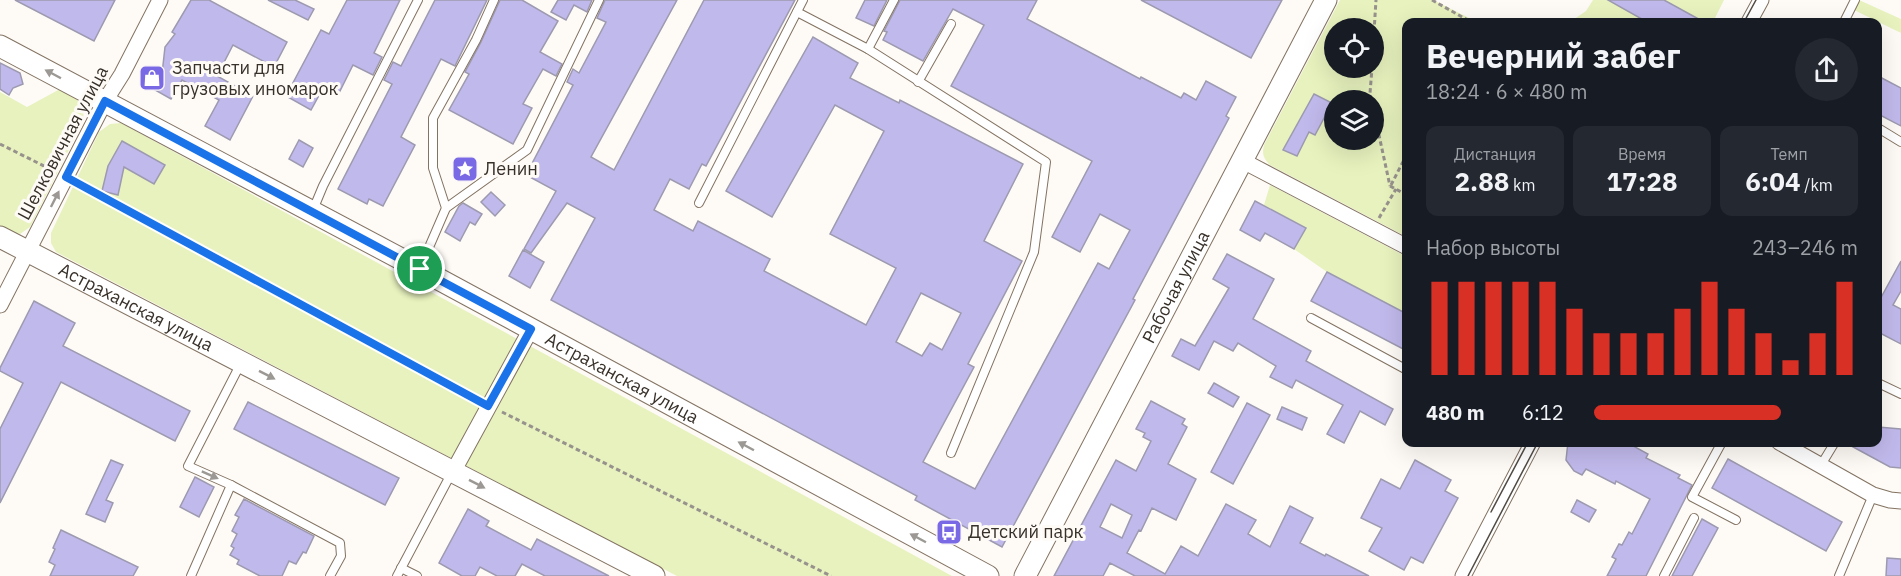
<!DOCTYPE html>
<html lang="ru">
<meta charset="utf-8">
<style>
:root{--surface:#171b24;--page:#242831;--text:#f1f3f6;--muted:#9ea1a6;--accent:#d93025}
body{margin:0;font-family:"IBM Plex Sans",sans-serif;background:var(--page);color:var(--text);height:100vh;display:flex;flex-direction:column;font-size:22px;white-space:nowrap}
*{box-sizing:border-box;margin:0}
p{font-size:20px;color:var(--muted)}
.icon{flex:none;width:33px;height:33px;fill:none;stroke:currentColor;stroke-width:2;stroke-linecap:round;stroke-linejoin:round}
.map{position:relative;flex:1;overflow:hidden}
.side{position:absolute;left:1402px;top:18px;width:480px;height:429px;display:flex;flex-direction:column;background:var(--surface);border-radius:12px;box-shadow:0 6px 24px #0002}
.side>*{flex:none}
.tools{position:absolute;left:1324px;top:18px;display:grid;gap:12px}
.tools a{display:grid;place-items:center;width:60px;height:60px;border-radius:50%;background:var(--surface);box-shadow:0 6px 24px #0002;font-size:30px}
.pin{position:absolute;display:grid;place-items:center;width:51px;height:51px;color:#fff;margin:-26px;border:3px solid #fff;border-radius:50%;box-shadow:0 2px 6px #0007}
.round{display:grid;place-items:center;flex:none;width:63px;height:63px;border-radius:32px;background:var(--page)}
.head{display:flex;align-items:center;justify-content:space-between;height:102px;padding:0 24px}
h1{font-size:33px;font-weight:700;line-height:45px}
.stats{display:grid;grid-template-columns:repeat(3,1fr);gap:9px;height:102px;padding:6px 24px}
.stats div{display:grid;align-content:center;border-radius:12px;background:var(--page);text-align:center}
.stats b{font-size:26px;font-weight:700}
.stats small{font-size:16px;font-weight:400}
.stats p{font-size:16px}
.chart{height:168px;padding:12px 24px}
.chart p{display:flex;justify-content:space-between}
.chart svg{width:100%;height:108px;margin-top:6px;stroke:var(--accent);stroke-width:6}
ul{padding:0 24px;list-style:none;font-size:20px}
li{display:grid;grid-template-columns:96px 72px 1fr;align-items:center;height:45px}
li i{height:15px;border-radius:8px;background:var(--accent)}
.map>svg:first-child{display:block}
</style>
<div class="map">
<svg width="1901" height="576" viewBox="0 0 1901 576">
<rect width="100%" height="100%" fill="#fefbf7"/>
<g fill="#e7f2be" fill-rule="evenodd">
<path d="M1340,0H1433L1477,22H1407V237L1270,165C1263,158 1262,154 1264,145ZM1335,28H1374V68H1335ZM1335,100H1374V140H1335Z"/>
<path d="M1593,0H1724L1713,22H1570L1586,11Z"/>
<path d="M1859,0L1901,19V33L1854,10Z"/>
<path d="M60,89L75,98L84,107L83,122L30,227L20,234L7,232L0,228V92L27,107Z"/>
<path d="M121,123L952,576H677L56,252L51,243V233L99,132L110,124Z"/>
<path d="M1270,185L1407,257V314L1327,272L1294,249L1306,228L1264,205Z"/>
</g>
<g fill="#c0b9eb" stroke="#9d9ab0" stroke-width="1.5" fill-rule="evenodd">
<path d="M15,0H115L94,41Z"/>
<path d="M191,0H209L287,42L274,67L233,45L217,76L253,96L230,140L205,126L219,100L182,80L171,99L148,86L156,70L162,74L165,47L175,34L172,32Z"/>
<path d="M268,0H295L314,9L308,20Z"/>
<path d="M347,0H400L374,53L382,57L373,75L353,65L337,97L322,90L311,110L286,96L321,30L329,34Z"/>
<path d="M435,0H487L455,66L441,59L401,137L415,145L383,206L369,199L367,204L338,189L392,84L384,80L393,62L401,66Z"/>
<path d="M500,0H522L558,21L540,52L562,64L556,76L543,69L523,104L532,108L513,144L449,110L469,74L465,72L481,42Z"/>
<path d="M558,0H592L587,12L574,5L566,20L551,12Z"/>
<path d="M605,0H677L591,157L614,170L704,0H795L706,166L702,164L689,189L670,179L654,210L693,231L698,221L770,259L764,271L866,325L896,268L830,234L884,131L835,105L772,217L726,191L813,37L858,63L850,78L899,103L900,100L1023,164L984,241L1022,261L968,364L974,367L923,462L975,489L1098,263L1109,269L1130,230L1100,214L1080,252L1052,237L1092,161L951,86L984,25L953,9L923,61L883,40L887,32L884,31L900,0H1037L1027,19L1140,79L1141,77L1181,98L1184,93L1196,100L1206,81L1236,97L1226,116L1229,118L1133,299L1135,300L1002,547L915,500L917,496L551,300L595,218L567,203L531,253L524,249L556,191L526,175L573,85L567,82L573,69L579,73L606,22L597,18ZM921,293L961,313L942,350L930,343L922,356L896,342Z"/>
<path d="M865,0H887L874,26L856,18Z"/>
<path d="M1141,0H1282L1251,58Z"/>
<path d="M1608,0H1664L1704,22H1647Z"/>
<path d="M0,63L20,73L23,84L13,88L9,95L0,89Z"/>
<path d="M1878,76L1901,88V126L1878,114Z"/>
<path d="M1314,94L1332,103L1315,135L1309,132L1297,156L1283,150Z"/>
<path d="M299,140L313,148L303,167L289,159Z"/>
<path d="M122,141L165,165L154,184L124,167L118,195L102,191L108,166Z"/>
<path d="M491,192L505,205L495,216L481,202Z"/>
<path d="M1255,201L1306,228L1294,249L1265,233L1260,241L1240,230Z"/>
<path d="M463,203L482,214L475,225L470,222L460,241L445,232L459,206Z"/>
<path d="M523,250L544,262L530,288L509,276Z"/>
<path d="M1227,254L1274,279L1253,319L1311,351L1306,361L1393,409L1385,425L1360,411L1344,443L1327,434L1343,405L1296,380L1292,388L1270,377L1276,366L1238,343L1233,351L1214,341L1199,370L1172,356L1181,339L1195,346L1229,288L1213,279Z"/>
<path d="M1901,261V291L1893,305L1901,309V344L1878,332V303Z"/>
<path d="M1327,272L1407,314V351L1311,301Z"/>
<path d="M34,301L75,323L63,346L190,411L175,441L61,382L0,503V429L23,383L0,371V368Z"/>
<path d="M1214,383L1239,397L1233,407L1208,393Z"/>
<path d="M1151,401L1185,419L1182,424L1187,427L1168,464L1196,479L1176,520L1152,508L1141,531L1139,530L1127,553L1165,574L1181,546L1198,556L1226,504L1256,520L1248,534L1270,547L1290,506L1313,518L1300,543L1325,556L1326,554L1369,576H1135L1110,563L1103,576H1054L1116,460L1136,471L1151,441L1143,437L1145,433L1136,429ZM1111,504L1132,515L1122,538L1100,527Z"/>
<path d="M248,402L399,478L385,505L234,429Z"/>
<path d="M1247,403L1270,415L1233,484L1211,472Z"/>
<path d="M1282,407L1307,418L1302,430L1277,419Z"/>
<path d="M1878,427L1901,429V468L1890,467L1844,442H1878Z"/>
<path d="M1568,442H1626L1648,454L1646,458L1680,475L1678,478L1692,485L1646,576H1607L1616,559L1612,557L1619,544L1622,545L1629,532L1632,534L1650,499L1616,481L1615,484L1586,469L1582,475L1574,471L1566,460Z"/>
<path d="M1728,459L1842,522L1826,551L1712,488Z"/>
<path d="M111,460L123,465L106,500L113,503L105,522L86,514Z"/>
<path d="M1415,460L1451,480L1445,491L1458,498L1423,563L1411,557L1404,570L1369,551L1382,528L1361,518L1381,479L1400,489Z"/>
<path d="M195,477L214,487L199,517L180,507Z"/>
<path d="M244,499L314,536L306,553L303,552L296,564L289,561L282,576H260L237,564L239,560L230,555L234,548L231,546L237,534L232,531L239,517L235,515Z"/>
<path d="M1577,500L1596,510L1589,522L1571,512Z"/>
<path d="M468,509L489,521L486,526L531,550L537,539L609,576H545L522,564L515,576H497L480,567L475,576H462L439,563Z"/>
<path d="M1702,519L1718,528L1692,576H1672Z"/>
<path d="M61,530L138,567L133,576H50L55,565L49,562L55,549L53,548Z"/>
<path d="M1887,558L1901,559V576H1886Z"/>
</g>
<g fill="none" stroke-linecap="round" stroke-linejoin="round">
<g stroke="#837362" stroke-width="10">
<g id="service">
<path d="M797,12L868,49L1046,162L1034,252L951,453"/>
<path d="M1844,22L1855,0"/>
<path d="M868,49L894,0"/>
<path d="M918,82L951,24"/>
<path d="M1878,128L1901,142"/>
<path d="M699,203L803,0"/>
<path d="M446,208L527,150L599,0"/>
<path d="M313,210L323,186L418,0"/>
<path d="M420,268L446,208L433,168V118L476,40L494,0"/>
<path d="M1311,318L1407,370"/>
<path d="M241,363L188,466L231,485L340,543L341,556L330,576"/>
<path d="M1878,383L1901,394"/>
<path d="M1722,442L1692,497L1736,520"/>
<path d="M1821,465L1835,442"/>
<path d="M401,568L417,576"/>
<path d="M191,576L231,485"/>
<path d="M397,576L451,474"/>
<path d="M1664,576L1694,518"/>
<path d="M1839,576L1873,495"/>
</g>
</g>
<g stroke="#837362" stroke-width="17">
<g id="minor">
<path d="M1749,22L1761,0"/>
<path d="M1243,161L1407,247"/>
<path d="M0,305L105,101L122,74L160,0"/>
<path d="M1779,442L1873,495L1890,500L1901,501"/>
<path d="M453,472L531,329"/>
<path d="M1463,576L1533,442"/>
</g>
</g>
<g stroke="#837362" stroke-width="23">
<g id="secondary">
<path id="s1" d="M0,46L420,269L988,576"/>
<path id="s2" d="M0,237L654,576"/>
<path id="s3" d="M1025,576L1326,0"/>
</g>
</g>
<g stroke="#97928c" stroke-width="3" stroke-dasharray="4.5 3" stroke-linecap="butt">
<path d="M1432,0L1471,22"/>
<path d="M1374,32L1376,0"/>
<path d="M1371,100L1370,93L1372,68"/>
<path d="M1374,112L1390,186"/>
<path d="M0,144L52,170"/>
<path d="M80,184L477,400"/>
<path d="M1391,185L1407,154"/>
<path d="M1390,186L1407,195"/>
<path d="M1379,218L1396,189"/>
<path d="M502,412L831,576"/>
</g>
<use href="#service" stroke="#fff" stroke-width="8"/>
<use href="#minor" stroke="#fff" stroke-width="15"/>
<use href="#secondary" stroke="#fff" stroke-width="21"/>
<g stroke="#514b44" stroke-width="1.5">
<path d="M1744,22L1756,0"/>
<path d="M1491,512L1528,442"/>
<path d="M1468,576L1538,442"/>
</g>
</g>
<defs><path id="oneway-solid" d="M-6-.8H1V-3.2L6.5 0L1 3.2V.8H-6Z" transform="scale(1.5)"/></defs>
<g fill="#9c9894">
<use href="#oneway-solid" transform="translate(53 74) rotate(-152)"/>
<use href="#oneway-solid" transform="translate(55 199) rotate(-63)"/>
<use href="#oneway-solid" transform="translate(267 375) rotate(27)"/>
<use href="#oneway-solid" transform="translate(746 446) rotate(-152)"/>
<use href="#oneway-solid" transform="translate(210 475) rotate(24)"/>
<use href="#oneway-solid" transform="translate(477 484) rotate(27)"/>
<use href="#oneway-solid" transform="translate(918 538) rotate(-152)"/>
</g>
<g fill="none" stroke-linecap="round" stroke-linejoin="round">
<g stroke="#fff" stroke-width="12">
<path id="route" d="M105,101L531,329L488,406L66,177Z"/>
</g>
<use href="#route" stroke="#1a73e8" stroke-width="8"/>
</g>
<defs>
<g id="shop-square" transform="scale(1.35)"><rect x="-9" y="-9" width="18" height="18" rx="4" fill="#7a69e5" stroke="#fefbf7"/><path d="M-5-2.5h2.3a2.7 3.5 0 0 1 5.4 0H5L5.5 6h-11ZM-1.5-2.5h3a1.5 2.3 0 0 0-3 0Z" fill="#fff"/></g>
<g id="sight-square" transform="scale(1.35)"><rect x="-9" y="-9" width="18" height="18" rx="4" fill="#7a69e5" stroke="#fefbf7"/><path d="M0-6L1.8-2.2L6-1.7L2.9 1.2L3.7 5.4L0 3.3L-3.7 5.4L-2.9 1.2L-6-1.7L-1.8-2.2Z" fill="#fff"/></g>
<g id="bus-square" transform="scale(1.35)"><rect x="-9" y="-9" width="18" height="18" rx="4" fill="#7a69e5" stroke="#fefbf7"/><path d="M-5-6H5V4H4V6H2V4H-2V6H-4V4H-5ZM-3.5-4V0h7V-4ZM-3.5 1.2v1.5H-2V1.2ZM2 1.2v1.5H3.5V1.2Z" fill="#fff"/></g>
</defs>
<g fill-rule="evenodd">
<use href="#shop-square" x="152" y="78"/>
<use href="#sight-square" x="465" y="169"/>
<use href="#bus-square" x="949" y="532"/>
</g>
<g text-anchor="middle" stroke-width="6" stroke-linejoin="round" paint-order="stroke">
<g font-size="18" fill="#38312a" stroke="#fefbf7" text-anchor="start">
<text x="172" y="74">Запчасти для<tspan x="172" dy="21">грузовых иномарок</tspan></text>
<text x="484" y="175">Ленин</text>
<text x="968" y="538">Детский парк</text>
</g>
<g font-size="18" fill="#38312a" stroke="#fefbf7">
<text transform="translate(63 143) rotate(-62)" y="6">Шелковичная улица</text>
<text dy="6" stroke="none"><textPath href="#s3" startOffset="326">Рабочая улица</textPath></text>
<text dy="6" stroke="none"><textPath href="#s2" startOffset="153">Астраханская улица</textPath></text>
<text dy="6" stroke="none"><textPath href="#s1" startOffset="705">Астраханская улица</textPath></text>
</g>
</g>
</svg>
<div class="tools">
<a><svg class="icon" aria-label="locate" viewBox="0 0 24 24"><circle cx="12" cy="12" r="6"/><path d="M12 2v4M12 18v4M2 12h4M18 12h4"/></svg></a>
<a><svg class="icon" aria-label="layers" viewBox="0 0 24 24"><path d="M12 4l9 5-9 5-9-5zM3 14l9 5 9-5"/></svg></a>
</div>
<div class="pin" style="left:420px;top:269px;background:#1e9e55"><svg class="icon" aria-label="arrive" viewBox="0 0 24 24"><path d="M6 21V4h12l-3 4 3 4H6"/></svg></div>
<section class="side">
<div class="head"><div><h1>Вечерний забег</h1><p>18:24 · 6 × 480 m</p></div><a class="round"><svg class="icon" aria-label="share" viewBox="0 0 24 24"><path d="M12 15V3M7 8l5-5 5 5M5 13v7h14v-7"/></svg></a></div>
<div class="stats">
<div><p>Дистанция</p><b>2.88<small> km</small></b></div>
<div><p>Время</p><b>17:28</b></div>
<div><p>Темп</p><b>6:04<small> /km</small></b></div>
</div>
<div class="chart"><p><span>Набор высоты</span>243–246 m</p>
<svg viewBox="0 0 160 44" preserveAspectRatio="none"><path d="M5 44V6M15 44V6M25 44V6M35 44V6M45 44V6M55 44V17M65 44V27M75 44V27M85 44V27M95 44V17M105 44V6M115 44V17M125 44V27M135 44V38M145 44V27M155 44V6"/></svg>
</div>
<ul>
<li><b>480 m</b>6:12<i style="width:71%"></i></li>
</ul>
</section>
</div>
